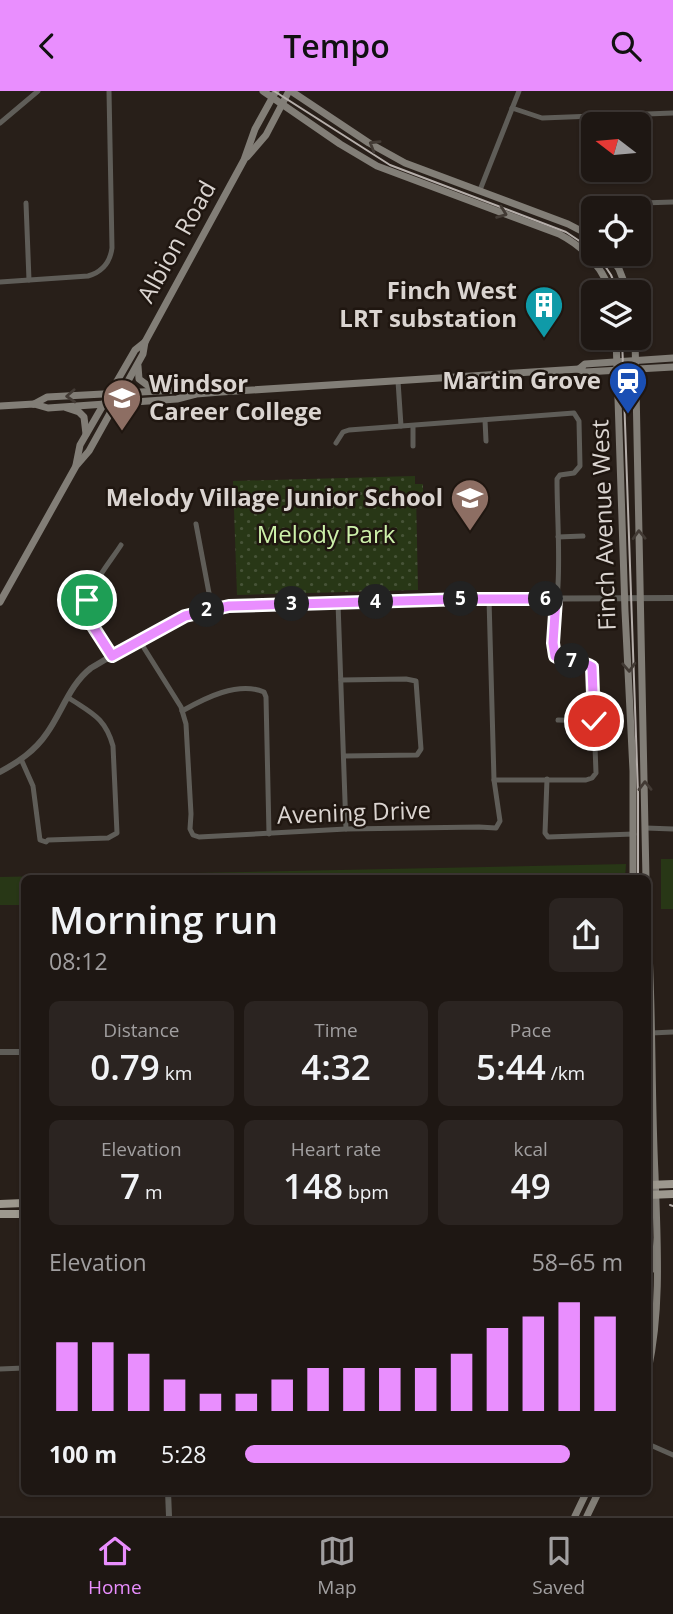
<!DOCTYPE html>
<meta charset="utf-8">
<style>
:root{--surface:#1e1713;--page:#2b2421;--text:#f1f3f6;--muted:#a19fa0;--line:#3c3633;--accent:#e98efe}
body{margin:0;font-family:"Open Sans",sans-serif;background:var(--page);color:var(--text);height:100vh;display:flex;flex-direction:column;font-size:26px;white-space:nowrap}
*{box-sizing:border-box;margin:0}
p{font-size:23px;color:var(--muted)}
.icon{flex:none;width:38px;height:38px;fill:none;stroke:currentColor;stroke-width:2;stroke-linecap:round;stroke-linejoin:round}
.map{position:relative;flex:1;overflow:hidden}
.sheet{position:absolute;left:21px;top:784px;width:630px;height:620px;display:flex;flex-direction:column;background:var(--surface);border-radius:10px;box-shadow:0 2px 5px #0004,0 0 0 2px var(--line)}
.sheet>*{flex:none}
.needle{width:46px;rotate:286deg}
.fabs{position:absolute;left:581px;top:21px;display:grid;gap:14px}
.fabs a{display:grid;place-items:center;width:70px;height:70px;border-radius:10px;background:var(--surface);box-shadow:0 2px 5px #0004,0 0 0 2px var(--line);font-size:35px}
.pin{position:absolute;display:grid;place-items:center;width:60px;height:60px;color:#fff;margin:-30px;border:4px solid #fff;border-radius:50%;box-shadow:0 2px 7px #0007}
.km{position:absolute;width:35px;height:35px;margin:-18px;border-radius:50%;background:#222;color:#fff;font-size:19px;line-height:35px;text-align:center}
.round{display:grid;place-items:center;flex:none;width:74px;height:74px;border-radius:10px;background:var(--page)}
.summary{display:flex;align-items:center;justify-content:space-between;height:119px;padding:0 28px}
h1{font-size:38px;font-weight:600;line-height:52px}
.metrics{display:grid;grid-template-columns:repeat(3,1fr);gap:10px;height:119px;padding:7px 28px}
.metrics div{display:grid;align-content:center;border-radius:10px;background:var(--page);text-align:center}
.metrics b{font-size:35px;font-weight:600}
.metrics small{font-size:19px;font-weight:400}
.metrics p{font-size:19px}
.chart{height:196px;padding:14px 28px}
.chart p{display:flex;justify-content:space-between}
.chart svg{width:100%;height:126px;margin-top:7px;stroke:var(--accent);stroke-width:6}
ul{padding:0 28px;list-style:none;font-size:23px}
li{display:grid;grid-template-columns:112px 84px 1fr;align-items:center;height:52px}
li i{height:18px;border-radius:9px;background:var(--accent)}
header{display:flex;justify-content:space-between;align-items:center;height:91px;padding:0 28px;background:var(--accent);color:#111;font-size:32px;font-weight:600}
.menu{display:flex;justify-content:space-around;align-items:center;height:98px;border-top:2px solid var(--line);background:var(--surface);font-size:19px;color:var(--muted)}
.menu a{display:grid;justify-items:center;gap:4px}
.menu .active{color:var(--accent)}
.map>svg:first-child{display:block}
</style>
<header><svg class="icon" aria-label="back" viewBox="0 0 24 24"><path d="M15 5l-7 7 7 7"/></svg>Tempo<svg class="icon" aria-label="search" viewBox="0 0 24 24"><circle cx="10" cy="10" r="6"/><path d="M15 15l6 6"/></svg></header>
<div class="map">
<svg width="673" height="1425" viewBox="0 0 673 1425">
<defs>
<pattern id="park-dots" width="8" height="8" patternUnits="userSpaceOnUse" patternTransform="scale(1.75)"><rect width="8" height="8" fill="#283716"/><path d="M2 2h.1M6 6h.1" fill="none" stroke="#475337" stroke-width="1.8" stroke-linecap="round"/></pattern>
</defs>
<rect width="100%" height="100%" fill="#281f19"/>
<g fill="#283716">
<rect x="661" y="768" width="12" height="50"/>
<path d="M626,773L625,788H24V814H0V786Z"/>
</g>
<path fill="url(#park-dots)" d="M415,385V393H423V401L416,402L418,499L237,504L233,390Z"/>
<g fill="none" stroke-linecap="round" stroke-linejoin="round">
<g stroke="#5f5d58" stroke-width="5">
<path d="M512,17L542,27L673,22"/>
<path d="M0,32L38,0"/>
<path d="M480,99L519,0"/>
<path d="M26,112L29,189"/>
<path d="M630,117L642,112L673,111"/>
<path d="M0,191L88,185C102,181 110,172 112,157L109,0"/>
<path d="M398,290L401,335"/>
<path d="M485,329L486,350"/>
<path d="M413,335V355"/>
<path d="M336,352L343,341L349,339L574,322L579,330L580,375L574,382L560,384L557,388C557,423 560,458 558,494C557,517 549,541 555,565C566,573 581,568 592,576L596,682L592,687L586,689H494"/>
<path d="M196,433L212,518"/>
<path d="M558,446L583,445"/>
<path d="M338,512L346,738"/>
<path d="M139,549L181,616L186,633L191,723L190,738L193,744L199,746L346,738L479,736L496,737L500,730L494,689L489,508"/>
<path d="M112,565C104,552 89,537 86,522C82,504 111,470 121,454"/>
<path d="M341,589L406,588L416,590L421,658L417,664L344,665"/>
<path d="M182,620C205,607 238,590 264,601L266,606L269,743"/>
<path d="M558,629L594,630"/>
<path d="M21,668L33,695L40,749L46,751L48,749L108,747L117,742L113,655C105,626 91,622 69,607"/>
<path d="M547,688L545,742L548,746L634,743"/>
<path d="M646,737L673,738"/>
<path d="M651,942L673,941"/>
<path d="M0,1278L24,1277"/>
<path d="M648,1353L673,1364"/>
</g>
<g stroke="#5f5d58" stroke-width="6">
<path d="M0,681C18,671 35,660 47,642C62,621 70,593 91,577C135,551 178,523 229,515L482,508L673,507"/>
<path d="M0,961H24"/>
<path d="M168,1400L169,1425"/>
</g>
<g stroke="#827e77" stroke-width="7">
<path d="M263,0L340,53L377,75L559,143C584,156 601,174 611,201"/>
<path d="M291,0L369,52L405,72L568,133L593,146"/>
<path d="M247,66L266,44L289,0"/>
<path d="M609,163L619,178L628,201"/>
<path d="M616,247L625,520L633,680V788"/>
<path d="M635,247L646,788"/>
<path d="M138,275L139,288L155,300"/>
<path d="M579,278L585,273L673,267"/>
<path d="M34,313L47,306L178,299L195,303"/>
<path d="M0,315L34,313L48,317L177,308L196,303L221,301L579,278L585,281L673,276"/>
<path d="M67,317L79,321L84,326L86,343"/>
<path d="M76,374L80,354L135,259L145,251"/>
<path d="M0,511L76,375L89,360L143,263L145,251L244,69L255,38L276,0"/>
<path d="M648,842C653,922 651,1002 655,1083C657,1148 662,1215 648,1280"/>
<path d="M648,1133L653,1178"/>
<path d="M575,1425L587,1400"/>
<path d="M587,1425L599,1400"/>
</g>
<g stroke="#9d988e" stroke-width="8">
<path d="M648,1094L673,1093"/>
<path d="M648,1104L673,1103"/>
<path d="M0,1113L24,1112"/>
<path d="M0,1123H24"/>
</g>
<g stroke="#b5aeaa" stroke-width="2">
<path d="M274,0L390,74L566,141L593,159"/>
<path d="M597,163L611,184L618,201"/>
<path d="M622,247L638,702V788"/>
<path d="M648,1029L649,1072"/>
<path d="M670,1114L673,1115"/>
</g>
</g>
<defs><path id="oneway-chevron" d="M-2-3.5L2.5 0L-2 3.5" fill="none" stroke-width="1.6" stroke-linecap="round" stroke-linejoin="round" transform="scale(1.75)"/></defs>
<g stroke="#423a34">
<use href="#oneway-chevron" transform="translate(374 54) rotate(-149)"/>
<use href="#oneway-chevron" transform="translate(502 122) rotate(21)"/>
<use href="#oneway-chevron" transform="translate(71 305) rotate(177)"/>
<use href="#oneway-chevron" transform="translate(639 444) rotate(-92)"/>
<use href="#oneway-chevron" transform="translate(629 576) rotate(87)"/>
<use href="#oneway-chevron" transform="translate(645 695) rotate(-91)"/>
</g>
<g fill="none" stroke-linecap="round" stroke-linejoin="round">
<g stroke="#fff" stroke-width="14">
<path id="route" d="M87,509V526L112,565L185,525L229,515L466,508H556L553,552L555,565C566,573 581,568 592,576L594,630"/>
</g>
<use href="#route" stroke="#e98efe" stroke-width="9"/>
</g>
<defs>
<g id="building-pin" transform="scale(2.0125)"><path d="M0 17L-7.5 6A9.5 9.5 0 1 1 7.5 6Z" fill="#0f9aa8" stroke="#1f1610"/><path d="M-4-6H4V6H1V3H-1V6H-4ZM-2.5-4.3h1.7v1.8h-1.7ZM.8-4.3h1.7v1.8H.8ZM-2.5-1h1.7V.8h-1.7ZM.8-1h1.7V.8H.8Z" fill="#fff"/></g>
<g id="station-pin" transform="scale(2.0125)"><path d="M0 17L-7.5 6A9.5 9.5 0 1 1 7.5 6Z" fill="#1a4fb4" stroke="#1f1610"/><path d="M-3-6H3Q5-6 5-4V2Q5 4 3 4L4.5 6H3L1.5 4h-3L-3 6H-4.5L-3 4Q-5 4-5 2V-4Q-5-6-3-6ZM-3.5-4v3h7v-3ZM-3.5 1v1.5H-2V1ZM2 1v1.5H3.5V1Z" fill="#fff"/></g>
<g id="university-pin" transform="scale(2.0125)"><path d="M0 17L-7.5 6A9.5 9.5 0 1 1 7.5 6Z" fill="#8d6e63" stroke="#1f1610"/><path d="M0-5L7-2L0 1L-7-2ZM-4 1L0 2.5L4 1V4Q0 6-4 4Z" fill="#fff"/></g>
<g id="school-pin" transform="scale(2.0125)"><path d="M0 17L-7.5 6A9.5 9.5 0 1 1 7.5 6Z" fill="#8d6e63" stroke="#1f1610"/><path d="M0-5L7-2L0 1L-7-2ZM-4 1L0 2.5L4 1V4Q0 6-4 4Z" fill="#fff"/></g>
</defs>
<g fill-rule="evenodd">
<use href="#building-pin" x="544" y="214"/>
<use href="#station-pin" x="628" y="290"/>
<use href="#university-pin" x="122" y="307"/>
<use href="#school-pin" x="470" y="407"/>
</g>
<g text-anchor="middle" stroke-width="5" stroke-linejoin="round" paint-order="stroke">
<g font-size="24" fill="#dad4d0" stroke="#1f1610">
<text transform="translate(177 151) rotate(-61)" y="8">Albion Road</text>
<text transform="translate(604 434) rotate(-92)" y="8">Finch Avenue West</text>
<text transform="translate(354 722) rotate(-2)" y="8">Avening Drive</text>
</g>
<g font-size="24" font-weight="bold" fill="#dad4d0" stroke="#1f1610" text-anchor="end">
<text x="517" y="208">Finch West<tspan x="517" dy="28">LRT substation</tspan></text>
<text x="601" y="298">Martin Grove</text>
<text x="149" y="301" text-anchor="start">Windsor<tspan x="149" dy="28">Career College</tspan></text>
<text x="443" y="415">Melody Village Junior School</text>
</g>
<g font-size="24" fill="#cdf1aa" stroke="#1f1610">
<text x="326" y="452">Melody Park</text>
</g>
</g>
</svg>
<div class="fabs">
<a><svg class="needle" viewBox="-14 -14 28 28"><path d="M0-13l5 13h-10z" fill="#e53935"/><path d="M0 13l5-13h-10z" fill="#a19fa0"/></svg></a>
<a><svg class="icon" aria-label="locate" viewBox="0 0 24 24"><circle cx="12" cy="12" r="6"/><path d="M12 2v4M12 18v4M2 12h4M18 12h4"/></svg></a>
<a><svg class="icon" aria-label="layers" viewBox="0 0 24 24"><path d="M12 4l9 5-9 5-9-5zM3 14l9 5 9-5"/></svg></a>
</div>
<div class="pin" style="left:87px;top:509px;background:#1e9e55"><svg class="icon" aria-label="arrive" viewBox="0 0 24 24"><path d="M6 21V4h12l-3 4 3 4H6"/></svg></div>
<div class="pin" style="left:594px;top:630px;background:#d93025"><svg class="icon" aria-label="check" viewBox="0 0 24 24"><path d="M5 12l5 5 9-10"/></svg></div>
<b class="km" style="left:207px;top:519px">2</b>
<b class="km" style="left:292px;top:513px">3</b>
<b class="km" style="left:376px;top:511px">4</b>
<b class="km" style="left:461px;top:508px">5</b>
<b class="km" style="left:546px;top:508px">6</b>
<b class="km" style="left:572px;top:570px">7</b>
<section class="sheet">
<div class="summary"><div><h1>Morning run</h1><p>08:12</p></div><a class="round"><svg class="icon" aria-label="share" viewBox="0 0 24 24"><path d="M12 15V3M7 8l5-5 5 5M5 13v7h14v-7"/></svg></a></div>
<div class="metrics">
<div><p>Distance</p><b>0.79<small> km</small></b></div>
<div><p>Time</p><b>4:32</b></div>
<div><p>Pace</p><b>5:44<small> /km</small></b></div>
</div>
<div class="metrics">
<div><p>Elevation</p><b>7<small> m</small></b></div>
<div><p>Heart rate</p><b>148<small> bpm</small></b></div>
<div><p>kcal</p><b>49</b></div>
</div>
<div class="chart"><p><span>Elevation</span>58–65 m</p>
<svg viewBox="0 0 160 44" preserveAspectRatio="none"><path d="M5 44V20M15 44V20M25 44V24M35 44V33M45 44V38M55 44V38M65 44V33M75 44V29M85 44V29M95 44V29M105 44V29M115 44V24M125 44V15M135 44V11M145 44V6M155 44V11"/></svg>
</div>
<ul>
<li><b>100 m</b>5:28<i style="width:86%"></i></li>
</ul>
</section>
</div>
<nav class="menu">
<a class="active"><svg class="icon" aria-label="home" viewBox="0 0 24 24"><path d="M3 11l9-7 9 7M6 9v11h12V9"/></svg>Home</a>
<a><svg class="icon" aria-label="map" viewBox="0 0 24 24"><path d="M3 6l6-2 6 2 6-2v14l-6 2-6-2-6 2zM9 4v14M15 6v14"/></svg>Map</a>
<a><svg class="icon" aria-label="saved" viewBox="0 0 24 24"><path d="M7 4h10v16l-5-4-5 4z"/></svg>Saved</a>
</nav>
